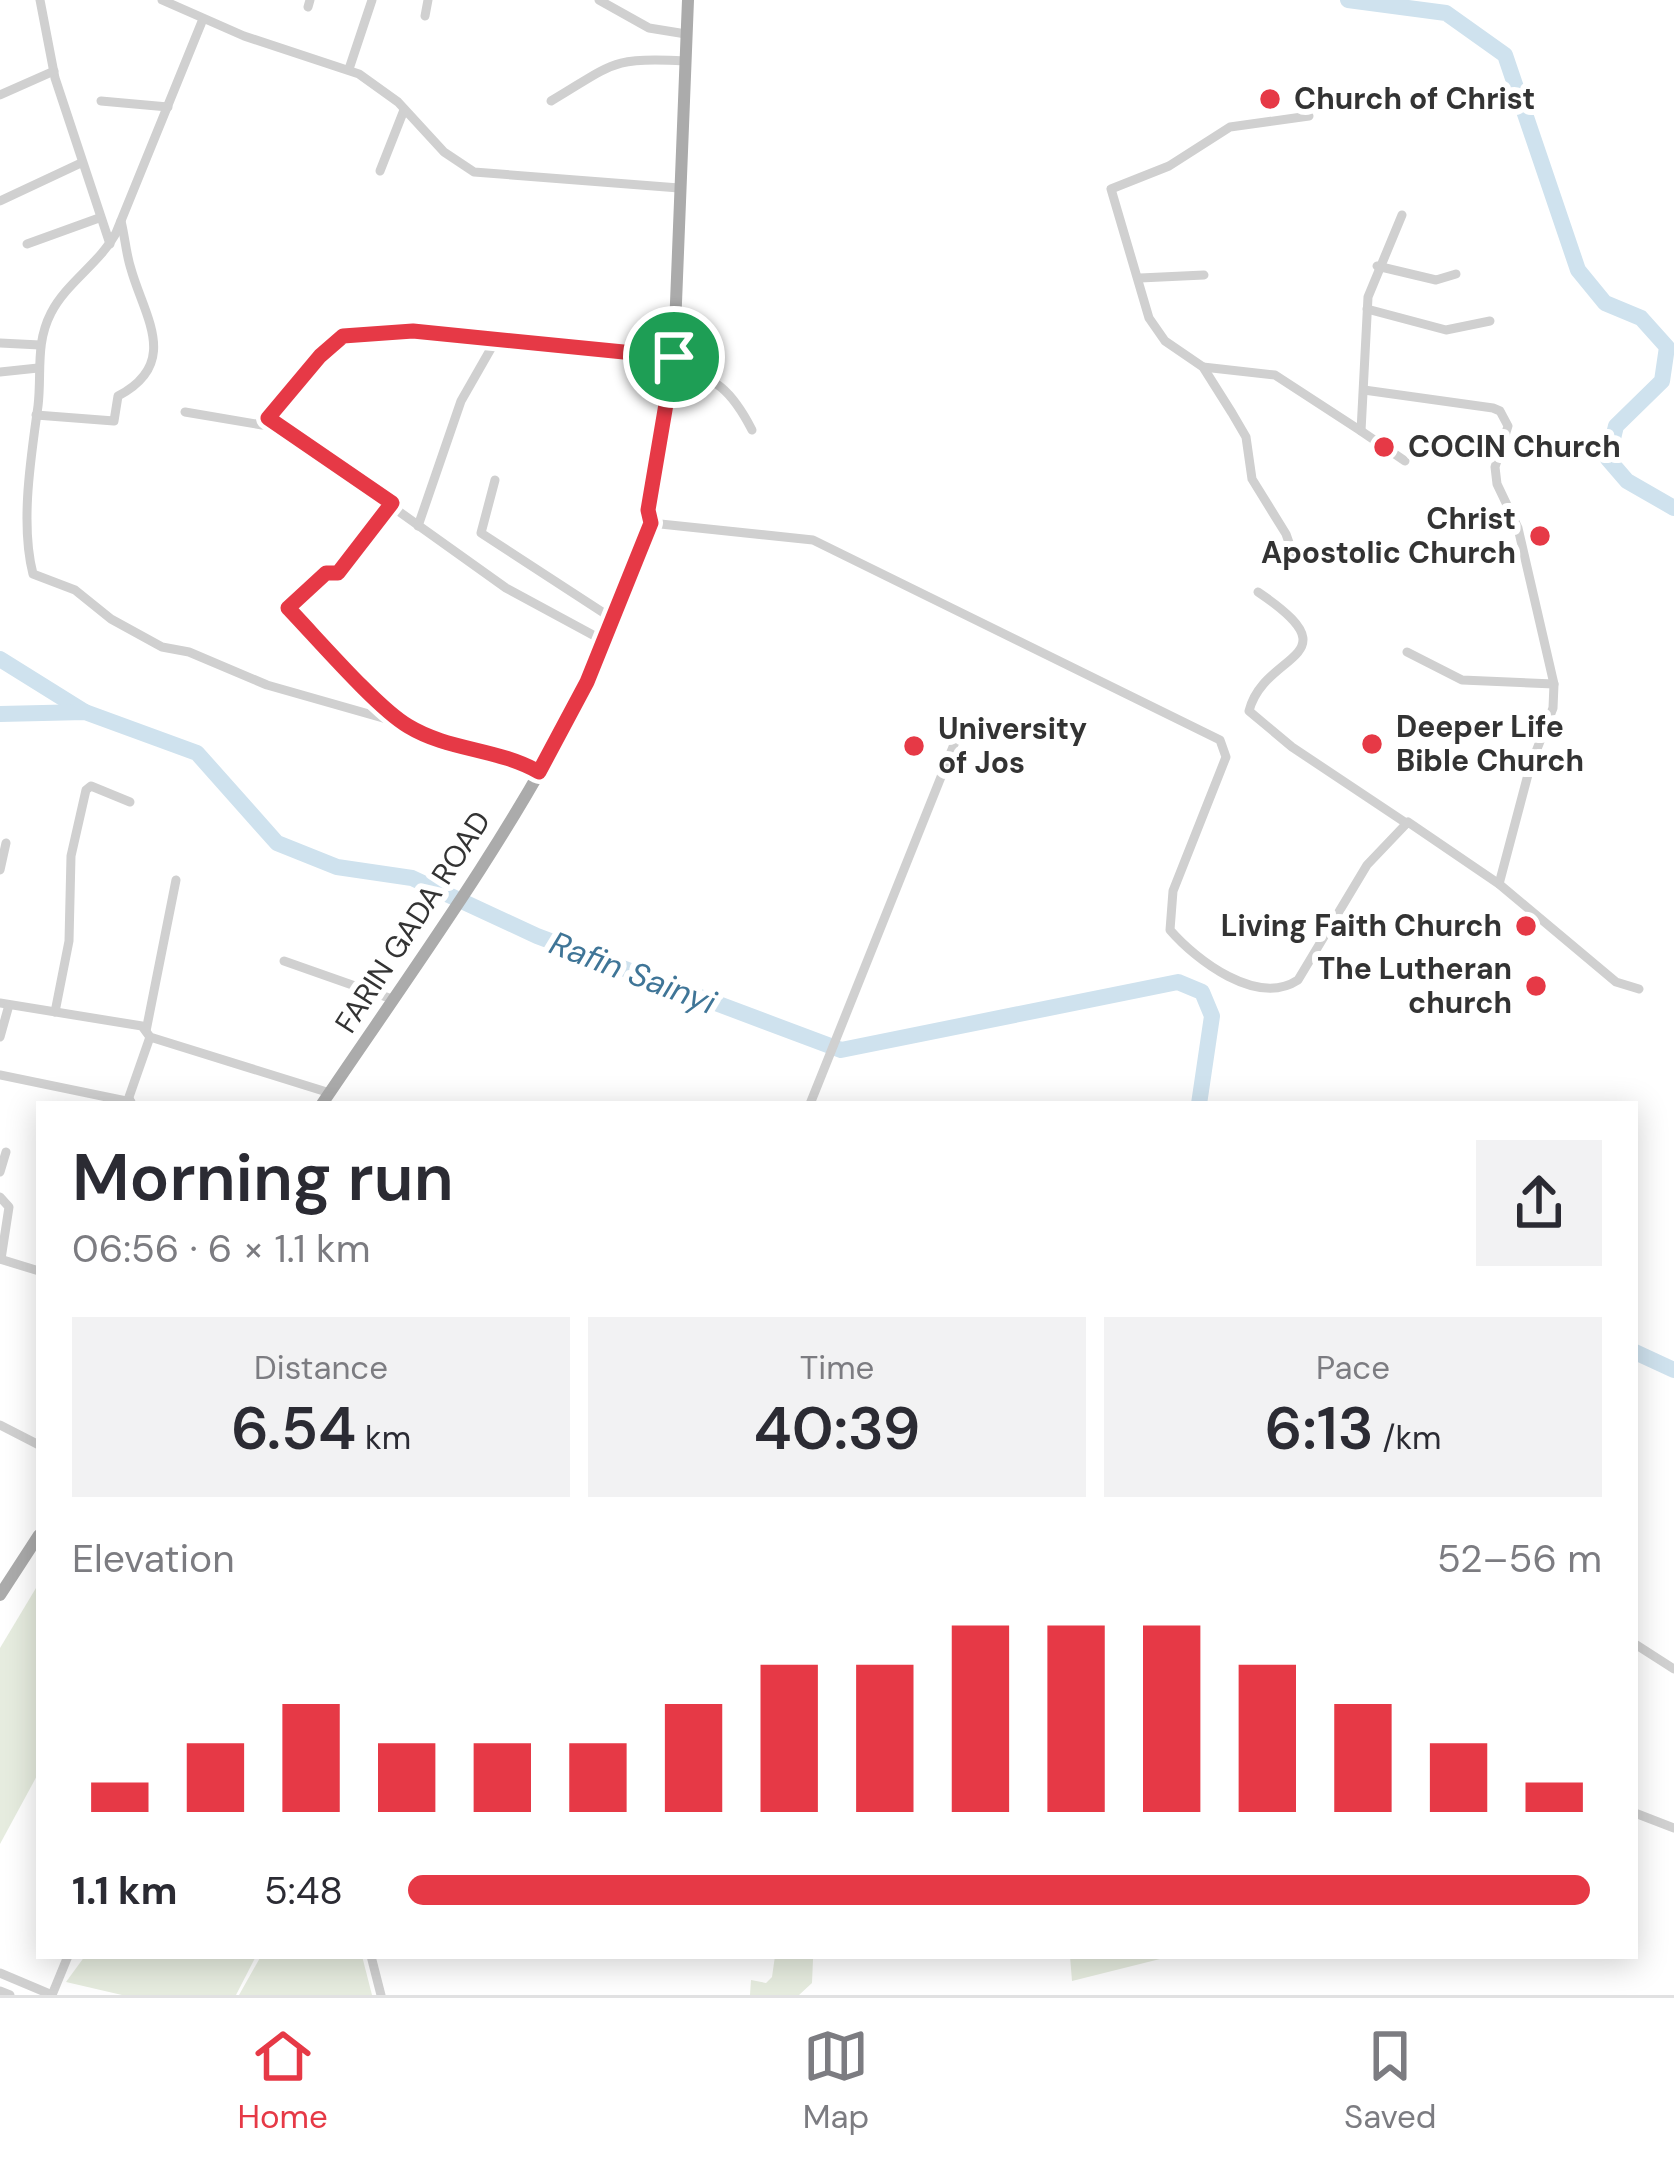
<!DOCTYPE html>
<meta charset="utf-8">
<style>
:root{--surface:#fff;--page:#f2f2f3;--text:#2b2b33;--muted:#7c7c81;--line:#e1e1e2;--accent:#e63946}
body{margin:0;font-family:"DM Sans",sans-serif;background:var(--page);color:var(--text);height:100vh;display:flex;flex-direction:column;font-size:45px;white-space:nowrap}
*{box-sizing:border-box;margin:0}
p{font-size:39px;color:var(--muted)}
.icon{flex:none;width:66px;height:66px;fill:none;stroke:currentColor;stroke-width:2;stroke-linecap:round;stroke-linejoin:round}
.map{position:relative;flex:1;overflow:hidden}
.panel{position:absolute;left:36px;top:1101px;width:1602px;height:858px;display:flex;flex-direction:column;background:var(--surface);border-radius:0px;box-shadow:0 6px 30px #0003}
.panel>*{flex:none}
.pin{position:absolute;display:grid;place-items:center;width:102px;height:102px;color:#fff;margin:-51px;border:6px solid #fff;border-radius:50%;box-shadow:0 3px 12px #0007}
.round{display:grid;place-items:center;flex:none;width:126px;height:126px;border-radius:0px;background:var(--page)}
.headline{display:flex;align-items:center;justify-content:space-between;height:204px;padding:0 36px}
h1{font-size:66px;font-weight:600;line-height:90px}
.figures{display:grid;grid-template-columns:repeat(3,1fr);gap:18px;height:204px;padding:12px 36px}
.figures div{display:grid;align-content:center;border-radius:0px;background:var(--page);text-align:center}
.figures b{font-size:60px;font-weight:600}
.figures small{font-size:33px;font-weight:400}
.figures p{font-size:33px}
.chart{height:336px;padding:24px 36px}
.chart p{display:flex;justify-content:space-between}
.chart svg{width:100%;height:216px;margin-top:12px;stroke:var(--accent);stroke-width:6}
ul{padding:0 36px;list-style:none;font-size:39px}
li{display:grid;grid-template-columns:192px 144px 1fr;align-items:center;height:90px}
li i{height:30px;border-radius:15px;background:var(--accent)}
.tab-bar{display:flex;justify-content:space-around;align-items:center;height:168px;border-top:3px solid var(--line);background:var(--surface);font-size:33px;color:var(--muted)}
.tab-bar a{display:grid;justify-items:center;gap:6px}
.tab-bar .selected{color:var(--accent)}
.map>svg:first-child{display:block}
</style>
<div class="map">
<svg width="1674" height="1995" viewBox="0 0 1674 1995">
<rect width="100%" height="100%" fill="#fff"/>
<g fill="#e6ecdf">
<path d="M39,1583V1772L0,1844V1648Z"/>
<path d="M85,1956H256L236,1995H122L66,1982Z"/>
<path d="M261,1956H362L372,1995H239Z"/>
<path d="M775,1956L813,1959L812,1983L799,1995H750L751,1980L766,1983L772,1977Z"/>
<path d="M1070,1956H1172L1072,1981Z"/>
</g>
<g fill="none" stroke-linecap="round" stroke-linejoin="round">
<g stroke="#cfe2ee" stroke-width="16">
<path d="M1348,0L1446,13L1505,55L1578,270L1605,303L1641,318L1667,347L1662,381L1616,426L1608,459L1627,481L1674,508"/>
<path d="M0,659L85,712"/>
<path d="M0,714L85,712L197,753L277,843L337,867L412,878L537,936L841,1050L1178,982L1202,992L1212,1016L1199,1104"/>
<path d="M1635,1352L1674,1370"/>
</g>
<g stroke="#d0d0d0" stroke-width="9">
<path d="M40,0L55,78L110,244"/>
<path d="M162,0L244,36L359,74L398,102L444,152L474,172L679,188"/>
<path d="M599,0L649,28L686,34"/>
<path d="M308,7L310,0"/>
<path d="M425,16L428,0"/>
<path d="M203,19L116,233C99,264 67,282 51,313C35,344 42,373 38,406C31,457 20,524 33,574L75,590L111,619L162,647L189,652L267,685L404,724L441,741L492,751L539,772"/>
<path d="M349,69L372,0"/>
<path d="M0,95L54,71"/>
<path d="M101,101L168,107"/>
<path d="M551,101C612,65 611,56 684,61"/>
<path d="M380,171L404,110"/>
<path d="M0,201L81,163"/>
<path d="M27,244L99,218"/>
<path d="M1377,266L1436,280L1456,274"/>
<path d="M1140,278L1204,275"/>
<path d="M1367,309L1446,330L1490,321"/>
<path d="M0,343L40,345"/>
<path d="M1203,367L1275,375L1361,431L1368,297L1402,215"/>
<path d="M672,370C715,373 733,393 752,430"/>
<path d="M0,372L38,368"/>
<path d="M1364,390L1493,408L1500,411L1508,426L1495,467L1497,484L1518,528L1554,684L1553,708L1530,767L1499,884"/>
<path d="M185,412L262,425C286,397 310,355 343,336C380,316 618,351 673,357"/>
<path d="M36,415L114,421L118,396C181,363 144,316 131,269C126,254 125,237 121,221"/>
<path d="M268,418L506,588L604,641"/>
<path d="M1361,431L1405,461"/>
<path d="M495,480L481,533L613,619"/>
<path d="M392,503L338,573H326L288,608L400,721"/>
<path d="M651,523L813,540L1220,740L1226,757L1173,891L1170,930C1196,960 1257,1007 1298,980L1367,865L1408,822L1499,884L1616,982L1639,989"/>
<path d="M418,526L461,401L497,338"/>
<path d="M1293,554L1286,534L1252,479L1246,437L1232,413L1203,367L1165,341L1149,318L1111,189L1169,166L1230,127L1309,116"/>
<path d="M1258,592C1357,659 1264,651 1249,711L1292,747L1406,823"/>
<path d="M1407,652L1462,680L1554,684"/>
<path d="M0,870L6,843"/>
<path d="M284,961L392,999"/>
<path d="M0,1003L142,1026L150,1037L330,1093"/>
<path d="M55,1012L69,941L71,856L86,790L91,786L130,802"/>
<path d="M146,1031L176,880"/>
<path d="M0,1037L9,1005"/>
<path d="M0,1075L131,1102"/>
<path d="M131,1104L129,1097L150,1037"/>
<path d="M810,1104L959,732"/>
<path d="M0,1172L6,1152"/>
<path d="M0,1197L9,1207L1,1259"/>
<path d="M0,1259L39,1271"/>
<path d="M0,1425L39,1445"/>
<path d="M1635,1644L1674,1669"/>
<path d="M1635,1813L1674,1828"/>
<path d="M371,1956L381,1995"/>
<path d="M0,1973L52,1995"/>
<path d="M0,1991L10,1995"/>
<path d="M52,1995L68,1956"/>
</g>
<g stroke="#ababab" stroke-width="12">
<path d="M322,1104C409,975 503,847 574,709C605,649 620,583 651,523L648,510L674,353L688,0"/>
<path d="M0,1595L39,1535"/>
</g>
</g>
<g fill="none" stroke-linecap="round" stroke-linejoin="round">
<g stroke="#fff" stroke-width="24">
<path id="route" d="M413,331L674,357L648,510L651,523L587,682L539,772C497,748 449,751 408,726C377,708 316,637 288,608L326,573H338L392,503L268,418L320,356L343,336Z"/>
</g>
<use href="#route" stroke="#e63946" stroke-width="15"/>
</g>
<g fill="#e63946" stroke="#fff" stroke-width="4.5">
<circle cx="1270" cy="99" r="12"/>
<circle cx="1384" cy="447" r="12"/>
<circle cx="1540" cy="536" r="12"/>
<circle cx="1372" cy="744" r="12"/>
<circle cx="914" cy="746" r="12"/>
<circle cx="1526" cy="926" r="12"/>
<circle cx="1536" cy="986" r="12"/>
</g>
<g text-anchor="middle" stroke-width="12" stroke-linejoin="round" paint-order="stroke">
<g font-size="30" font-weight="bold" fill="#333" stroke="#fff" text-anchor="start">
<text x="1294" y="109">Church of Christ</text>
<text x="1408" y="457">COCIN Church</text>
<text x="1516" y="529" text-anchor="end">Christ<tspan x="1516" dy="34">Apostolic Church</tspan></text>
<text x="1396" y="737">Deeper Life<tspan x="1396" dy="34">Bible Church</tspan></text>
<text x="938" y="739">University<tspan x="938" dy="34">of Jos</tspan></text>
<text x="1502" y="936" text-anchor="end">Living Faith Church</text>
<text x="1512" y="979" text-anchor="end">The Lutheran<tspan x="1512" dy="34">church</tspan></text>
</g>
<g font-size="30" fill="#333" stroke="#fff">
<text transform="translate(413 922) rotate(-57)" y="10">FARIN GADA ROAD</text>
</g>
<g font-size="33" font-style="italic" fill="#3f7597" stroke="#fff">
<text transform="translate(633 972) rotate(21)" y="12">Rafin Sainyi</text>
</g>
</g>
</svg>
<div class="pin" style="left:674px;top:357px;background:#1e9e55"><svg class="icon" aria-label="arrive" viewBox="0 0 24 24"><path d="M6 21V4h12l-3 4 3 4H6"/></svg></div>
<section class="panel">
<div class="headline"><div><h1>Morning run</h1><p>06:56 · 6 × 1.1 km</p></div><a class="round"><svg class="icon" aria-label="share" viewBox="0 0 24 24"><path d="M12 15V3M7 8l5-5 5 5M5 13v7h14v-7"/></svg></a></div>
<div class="figures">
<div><p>Distance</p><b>6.54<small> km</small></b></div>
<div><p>Time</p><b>40:39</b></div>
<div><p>Pace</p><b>6:13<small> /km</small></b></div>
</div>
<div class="chart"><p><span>Elevation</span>52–56 m</p>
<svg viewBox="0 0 160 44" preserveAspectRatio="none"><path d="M5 44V38M15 44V30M25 44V22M35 44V30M45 44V30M55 44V30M65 44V22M75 44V14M85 44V14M95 44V6M105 44V6M115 44V6M125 44V14M135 44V22M145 44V30M155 44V38"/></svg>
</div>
<ul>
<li><b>1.1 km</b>5:48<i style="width:99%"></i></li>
</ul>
</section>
</div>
<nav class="tab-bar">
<a class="selected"><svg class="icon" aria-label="home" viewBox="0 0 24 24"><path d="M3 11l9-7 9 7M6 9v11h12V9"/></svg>Home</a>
<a><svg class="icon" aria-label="map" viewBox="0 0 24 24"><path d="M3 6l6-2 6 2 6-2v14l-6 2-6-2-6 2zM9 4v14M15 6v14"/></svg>Map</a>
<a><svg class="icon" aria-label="saved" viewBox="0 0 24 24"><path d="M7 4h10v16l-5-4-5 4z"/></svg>Saved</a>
</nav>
